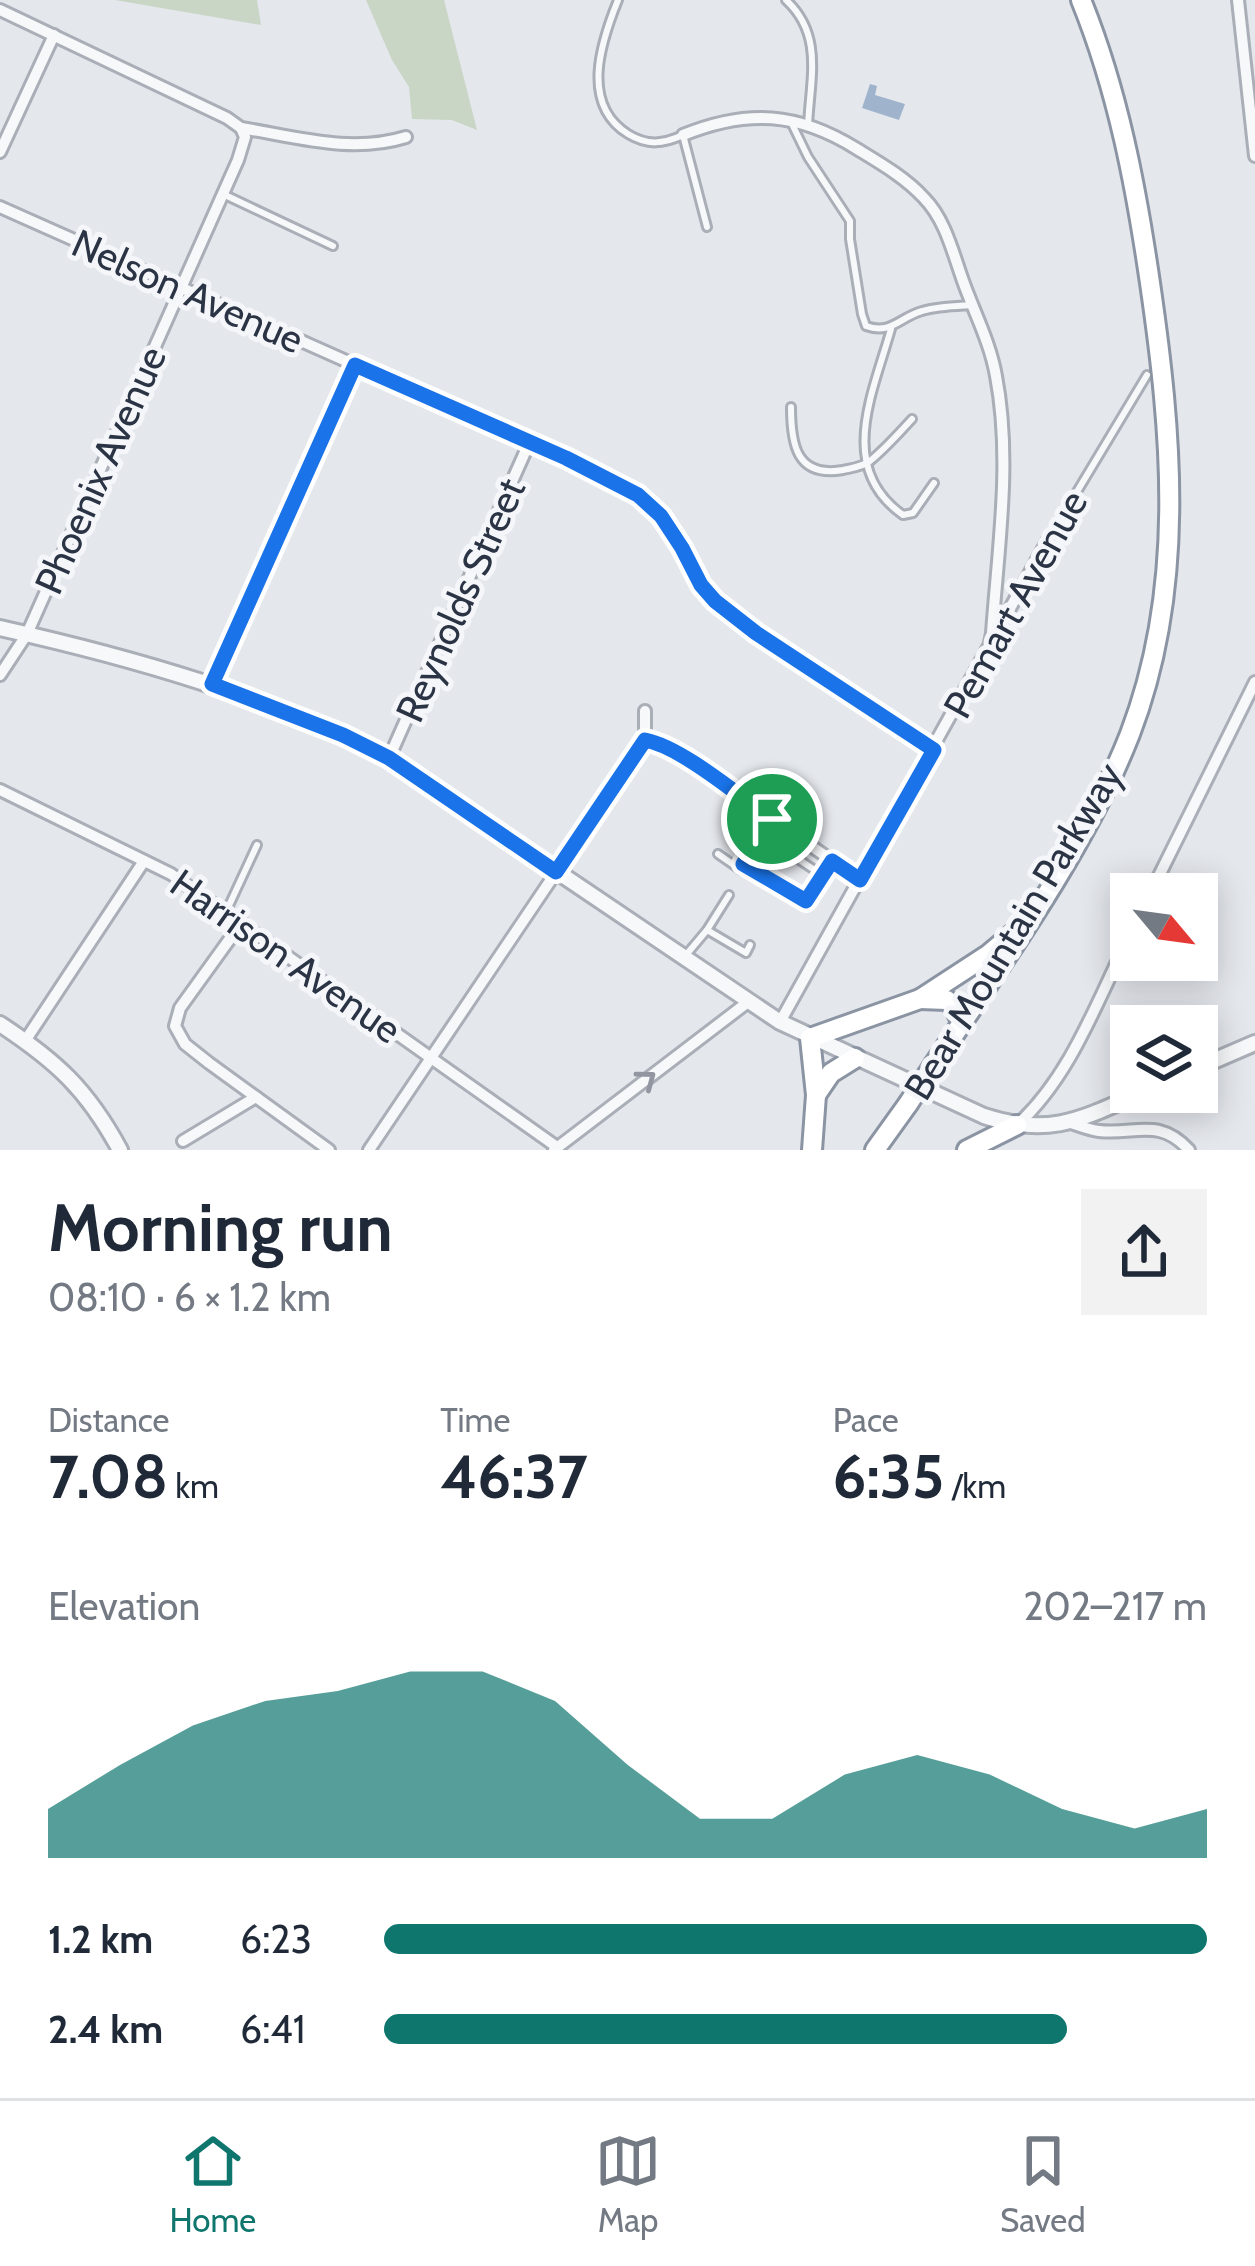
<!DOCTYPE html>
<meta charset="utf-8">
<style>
:root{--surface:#fff;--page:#f2f2f3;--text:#1f2937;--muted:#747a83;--line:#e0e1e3;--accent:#0f766e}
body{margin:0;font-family:Cabin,sans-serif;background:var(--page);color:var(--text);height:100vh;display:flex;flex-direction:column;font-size:45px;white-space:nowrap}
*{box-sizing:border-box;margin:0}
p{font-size:39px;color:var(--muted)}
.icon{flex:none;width:66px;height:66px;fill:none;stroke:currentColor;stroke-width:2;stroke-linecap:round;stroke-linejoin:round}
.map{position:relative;height:1150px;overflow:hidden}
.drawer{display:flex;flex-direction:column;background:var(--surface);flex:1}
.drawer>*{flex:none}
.needle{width:78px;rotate:119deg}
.controls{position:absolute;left:1110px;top:873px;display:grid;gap:24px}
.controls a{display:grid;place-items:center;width:108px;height:108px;border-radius:0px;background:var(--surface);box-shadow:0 6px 30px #0003;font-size:60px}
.pin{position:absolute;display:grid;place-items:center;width:102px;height:102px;color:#fff;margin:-51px;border:6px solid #fff;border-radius:50%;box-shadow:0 3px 12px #0007}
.round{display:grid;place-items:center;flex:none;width:126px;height:126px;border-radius:0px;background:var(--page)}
.headline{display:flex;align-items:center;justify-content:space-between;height:204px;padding:0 48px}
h1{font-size:66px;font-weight:800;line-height:90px}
.stats{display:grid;grid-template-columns:repeat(3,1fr);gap:18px;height:204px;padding:12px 48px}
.stats div{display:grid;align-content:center}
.stats b{font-size:60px;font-weight:800}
.stats small{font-size:33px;font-weight:400}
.stats p{font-size:33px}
.chart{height:336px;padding:24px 48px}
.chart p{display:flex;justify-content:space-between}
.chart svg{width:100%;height:216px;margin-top:12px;fill:var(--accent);opacity:.7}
ul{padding:0 48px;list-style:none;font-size:39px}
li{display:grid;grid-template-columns:192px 144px 1fr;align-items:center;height:90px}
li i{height:30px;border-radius:15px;background:var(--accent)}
.menu{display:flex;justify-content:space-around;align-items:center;height:168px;border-top:3px solid var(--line);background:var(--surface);font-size:33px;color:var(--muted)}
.menu a{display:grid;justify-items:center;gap:6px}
.menu .current{color:var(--accent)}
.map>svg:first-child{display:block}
</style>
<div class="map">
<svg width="1255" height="1150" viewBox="0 0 1255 1150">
<rect width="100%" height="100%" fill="#e4e7ec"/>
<g fill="#c9d6c5">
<path d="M115,0H257L261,25Z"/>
<path d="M366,0H444L477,130L452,120L412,119L409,87L392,60Z"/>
</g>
<path fill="#9fb4cc" d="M870,84L877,86L875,95L905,104L899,120L862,108Z"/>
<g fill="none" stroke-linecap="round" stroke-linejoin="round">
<g stroke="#a9aeb7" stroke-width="12">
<g id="service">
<path d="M618,0C601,42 580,104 628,134C648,146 663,144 683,135L707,227"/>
<path d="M786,0C824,35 810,79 808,126"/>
<path d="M792,124L808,157L850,221V239L862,314L866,326C891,335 900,317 922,311C938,306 956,306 973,305"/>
<path d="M225,195L333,246"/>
<path d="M891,329C873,393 836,468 903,515L913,513L934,483"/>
<path d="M791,407C791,444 796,478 843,470C852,468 862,467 870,461C885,449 899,433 912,419"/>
<path d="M1048,540L1147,375"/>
<path d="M772,819L762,835L822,875"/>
<path d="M762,835L743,864L806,901L832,861"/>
<path d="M718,854L741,870L743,864"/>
<path d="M226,912L257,845"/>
<path d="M707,930L746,953L750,945"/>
<path d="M686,955L707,930L729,895"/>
</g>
</g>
<g stroke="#a9aeb7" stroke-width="16">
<g id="minor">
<path d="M1238,0L1255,156"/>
<path d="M0,10L227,118L241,128C297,137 351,154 406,137"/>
<path d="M683,135C747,109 798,112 857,149C880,163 906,178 924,198C945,219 953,253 963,281C974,312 990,342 996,376C1012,460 998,548 992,633L989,648"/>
<path d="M0,152L54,35"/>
<path d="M0,207L609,478L649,503L661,516L682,548L701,585L715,601L756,633L933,750"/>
<path d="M0,675L27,634L238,160L245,137L241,128"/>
<path d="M212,684L355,365"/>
<path d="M645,740L658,743L689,761L860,880"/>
<path d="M389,758L530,441"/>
<path d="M0,790L171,874L557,1147"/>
<path d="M1150,894L1255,682"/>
<path d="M242,922L180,1008L175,1026L185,1044L209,1063L329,1150"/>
<path d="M780,1022L1048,540"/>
<path d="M25,1041L144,861"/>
<path d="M1071,1123C1080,1126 1090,1130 1099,1131C1136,1135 1159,1117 1189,1150"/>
<path d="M1017,1125C1072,1075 1098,998 1131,933"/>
<path d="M183,1141L256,1097"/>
<path d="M369,1150L645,740V711"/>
<path d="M554,1150L748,1002"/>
</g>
</g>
<g stroke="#a9aeb7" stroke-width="20">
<g id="tertiary">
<path d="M0,628C134,658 266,696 389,758L780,1022L984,1116C1050,1138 1084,1118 1143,1092"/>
<path d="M0,1024C56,1061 87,1089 120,1150"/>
<path d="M1197,1068L1255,1043"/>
</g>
</g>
<g stroke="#8b94a3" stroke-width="24">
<g id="trunk">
<path d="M920,999L947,1000L954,1007L962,1023"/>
<path d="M935,1063C1003,961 1085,849 1130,734C1186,588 1172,434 1150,283C1136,187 1118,91 1081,0"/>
<path d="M816,1095L831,1073L855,1058"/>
<path d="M812,1150L816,1095L810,1038L920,999L989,954L1014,933"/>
<path d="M875,1150L908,1104"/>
<path d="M967,1150L1017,1125"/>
</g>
</g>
<use href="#service" stroke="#f7f8fa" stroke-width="6"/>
<use href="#minor" stroke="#f7f8fa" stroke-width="10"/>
<use href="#tertiary" stroke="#f7f8fa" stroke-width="14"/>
<use href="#trunk" stroke="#fff" stroke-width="18"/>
<g stroke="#8b94a3" stroke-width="24" stroke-linecap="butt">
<path id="trunk-bridge" d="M908,1104L935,1063"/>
</g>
<use href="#trunk-bridge" stroke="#fff" stroke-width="18"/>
</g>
<defs><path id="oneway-chevron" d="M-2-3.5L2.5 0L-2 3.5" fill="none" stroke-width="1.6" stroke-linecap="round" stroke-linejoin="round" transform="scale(3)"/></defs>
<use stroke="#9196a0" href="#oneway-chevron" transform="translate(647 1079) rotate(-37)"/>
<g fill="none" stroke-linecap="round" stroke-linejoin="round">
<g stroke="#fff" stroke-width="24">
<path id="route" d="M355,365L566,458L638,495L661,516L682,548L701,585L715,601L756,633L934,750L860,880L832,861L806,901L743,864L772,819C740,797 682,747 645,740L556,872L389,758L343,735L212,684Z"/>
</g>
<use href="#route" stroke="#1a73e8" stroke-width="15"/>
</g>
<g text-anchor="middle" stroke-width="10" stroke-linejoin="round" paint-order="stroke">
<g font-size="39" fill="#2b3445" stroke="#f4f6f9">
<text transform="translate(188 291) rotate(24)" y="14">Nelson Avenue</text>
<text transform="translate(100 470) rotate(-66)" y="14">Phoenix Avenue</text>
<text transform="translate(460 600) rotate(-66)" y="14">Reynolds Street</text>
<text transform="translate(1015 604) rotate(-61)" y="14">Pemart Avenue</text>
<text transform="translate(1013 931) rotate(-59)" y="14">Bear Mountain Parkway</text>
<text transform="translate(286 956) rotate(35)" y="14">Harrison Avenue</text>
</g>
</g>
</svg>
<div class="controls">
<a><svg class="needle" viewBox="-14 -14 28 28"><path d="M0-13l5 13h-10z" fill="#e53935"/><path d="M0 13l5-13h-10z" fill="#747a83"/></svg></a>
<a><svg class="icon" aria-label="layers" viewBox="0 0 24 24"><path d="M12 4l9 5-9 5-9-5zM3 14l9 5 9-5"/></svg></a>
</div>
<div class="pin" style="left:772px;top:819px;background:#1e9e55"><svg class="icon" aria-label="arrive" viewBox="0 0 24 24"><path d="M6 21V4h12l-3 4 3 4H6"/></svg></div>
</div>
<section class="drawer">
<div class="headline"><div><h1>Morning run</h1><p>08:10 · 6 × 1.2 km</p></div><a class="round"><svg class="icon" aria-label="share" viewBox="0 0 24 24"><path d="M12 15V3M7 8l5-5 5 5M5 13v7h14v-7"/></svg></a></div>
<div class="stats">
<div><p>Distance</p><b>7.08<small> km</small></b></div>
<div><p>Time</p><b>46:37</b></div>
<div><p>Pace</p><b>6:35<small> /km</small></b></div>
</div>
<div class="chart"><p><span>Elevation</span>202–217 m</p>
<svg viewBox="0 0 160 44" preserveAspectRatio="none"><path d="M0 44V34L10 25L20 17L30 12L40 10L50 6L60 6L70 12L80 25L90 36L100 36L110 27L120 23L130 27L140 34L150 38L160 34V44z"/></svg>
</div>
<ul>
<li><b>1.2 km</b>6:23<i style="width:100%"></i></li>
<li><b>2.4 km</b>6:41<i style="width:83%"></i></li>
</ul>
</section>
<nav class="menu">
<a class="current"><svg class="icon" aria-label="home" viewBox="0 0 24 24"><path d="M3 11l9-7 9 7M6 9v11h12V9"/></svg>Home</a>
<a><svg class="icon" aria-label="map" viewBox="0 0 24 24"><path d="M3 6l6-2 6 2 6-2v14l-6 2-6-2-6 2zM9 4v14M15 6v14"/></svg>Map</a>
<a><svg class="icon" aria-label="saved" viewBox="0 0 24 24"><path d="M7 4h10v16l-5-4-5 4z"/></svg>Saved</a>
</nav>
